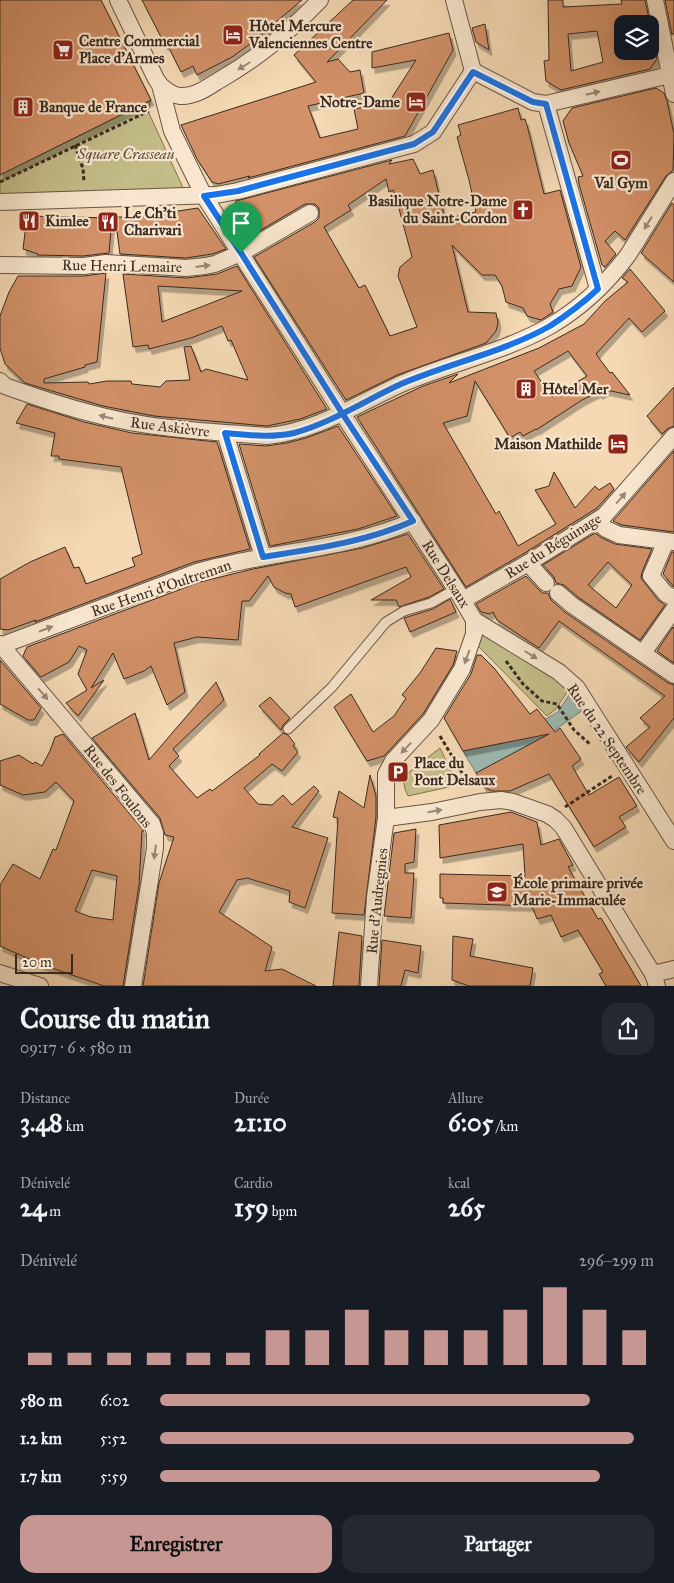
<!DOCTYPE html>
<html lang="fr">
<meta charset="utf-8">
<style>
:root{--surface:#171b24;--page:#242831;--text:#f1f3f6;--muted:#9ea1a6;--accent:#c59692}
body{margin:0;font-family:"IM FELL Great Primer",serif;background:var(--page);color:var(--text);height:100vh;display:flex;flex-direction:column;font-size:19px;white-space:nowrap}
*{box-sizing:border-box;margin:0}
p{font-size:16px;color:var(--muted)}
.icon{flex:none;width:28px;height:28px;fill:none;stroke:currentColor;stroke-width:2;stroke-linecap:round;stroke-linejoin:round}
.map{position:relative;height:986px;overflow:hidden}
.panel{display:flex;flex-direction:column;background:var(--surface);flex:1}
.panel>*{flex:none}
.controls{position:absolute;left:614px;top:15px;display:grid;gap:10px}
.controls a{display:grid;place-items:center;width:45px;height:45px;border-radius:10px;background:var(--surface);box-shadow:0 5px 20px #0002;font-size:25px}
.scale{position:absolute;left:15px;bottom:12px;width:58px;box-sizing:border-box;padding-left:5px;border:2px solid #382a21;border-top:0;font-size:14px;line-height:18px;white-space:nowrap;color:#382a21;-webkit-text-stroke:4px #f8e6ce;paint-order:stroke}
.pin{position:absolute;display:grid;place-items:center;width:42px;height:42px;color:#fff;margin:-51px -21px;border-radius:50% 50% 50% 0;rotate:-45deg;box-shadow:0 0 5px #0007}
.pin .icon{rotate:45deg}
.round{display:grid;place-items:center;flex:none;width:52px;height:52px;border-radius:15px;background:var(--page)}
.head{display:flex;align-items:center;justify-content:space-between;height:85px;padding:0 20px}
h1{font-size:28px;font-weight:800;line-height:38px}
.figures{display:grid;grid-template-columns:repeat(3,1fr);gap:8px;height:85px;padding:5px 20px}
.figures div{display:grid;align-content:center}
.figures b{font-size:25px;font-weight:800}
.figures small{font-size:14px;font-weight:400}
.figures p{font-size:14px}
.chart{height:140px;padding:10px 20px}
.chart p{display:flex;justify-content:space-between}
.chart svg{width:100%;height:90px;margin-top:5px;stroke:var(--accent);stroke-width:6}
.primary-button{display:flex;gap:10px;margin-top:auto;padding:10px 20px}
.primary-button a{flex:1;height:58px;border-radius:15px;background:var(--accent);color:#111;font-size:20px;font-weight:800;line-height:58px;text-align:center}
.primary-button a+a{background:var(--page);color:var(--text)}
ul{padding:0 20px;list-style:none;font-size:16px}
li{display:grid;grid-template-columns:80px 60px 1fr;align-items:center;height:38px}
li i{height:12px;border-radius:6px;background:var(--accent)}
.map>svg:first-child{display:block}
</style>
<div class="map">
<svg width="674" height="986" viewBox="0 0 674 986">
<defs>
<filter id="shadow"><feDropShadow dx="3" dy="5.5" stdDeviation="0" flood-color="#0004"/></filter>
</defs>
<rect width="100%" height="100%" fill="#f4d9b4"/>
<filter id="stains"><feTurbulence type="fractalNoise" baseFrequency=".004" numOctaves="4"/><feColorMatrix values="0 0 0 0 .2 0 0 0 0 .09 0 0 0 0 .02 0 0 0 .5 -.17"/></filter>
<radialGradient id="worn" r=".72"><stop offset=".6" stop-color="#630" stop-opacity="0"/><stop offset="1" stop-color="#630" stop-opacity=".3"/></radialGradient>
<g fill="#c3bd88" stroke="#7e7454">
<path d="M151,100L148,111L184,190L0,198V175Z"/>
<path d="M482,629L566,683L569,689L556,709L547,716L478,646Z"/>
<path d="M440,748L458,785L408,796L405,789L402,774L405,771L408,773Z"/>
</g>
<path fill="#9cbab2" stroke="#748078" d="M569,695L577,702L583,710L521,754L476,773L463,751L504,743L558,712Z"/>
<g fill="#d29167" stroke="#382a21" fill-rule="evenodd" filter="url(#shadow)">
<path d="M0,0H101L151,100L0,175Z"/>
<path d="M142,0H302L250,44L232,57L197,75L193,66L181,72L167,44L165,45Z"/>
<path d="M353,0H387L327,62L338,59L350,72L360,70L364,93L308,106L320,138L358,129L354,109L389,102L416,60L372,68V52L449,33L453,50L405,136L248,178L250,176L218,184L212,182L197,159L181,125L316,82L294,55Z"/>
<path d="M548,0H563V7L622,4L621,0H645L650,24H622V51H650V26L657,59L650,69L561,90L546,81L544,61L549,60ZM597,31L603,62L571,71L568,34Z"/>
<path d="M665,0H674V33L672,35Z"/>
<path d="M485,24L489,50L476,42L472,28Z"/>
<path d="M656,88L664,93L667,101L674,134L673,170L666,176L625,240L615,231L605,241L616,254L605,267L602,265L579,184L578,177L583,176L569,143L563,121L572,108Z"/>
<path d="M518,108L521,120L525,119L528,129L544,194L560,190L581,267L572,286L559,289L550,304L553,312L541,320L527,316L523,308L506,302L502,286L495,275H482L452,245L468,312L496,313L498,323L496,331L486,343L397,375L346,400L254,257L315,222L319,218V208L315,204H305L244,240L229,216L236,201L392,160L389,164L413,159L420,174L433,170L445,219L476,212L469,180L457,137L461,135L458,125ZM386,179L389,192L393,190L395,194L412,257L400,267L398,276L417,327L390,336L365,285L359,288L324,227L351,210L348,205Z"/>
<path d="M672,203L674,205V282L641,253Z"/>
<path d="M198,208L226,249L212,254L186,258L120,254L115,217H137Z"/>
<path d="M27,216L112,218L109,253L83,256L37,255L38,254L23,249Z"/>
<path d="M237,266L327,409L300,419L267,426L154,416L103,406L35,386L25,383L5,364L0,348V316L9,292L18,276H84L106,273L97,362L85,365V367L44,379V383L88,382L89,384L107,381H131L132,384L160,387L166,381L190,380L184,347L191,346L201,372L206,369L248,380L231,340L228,341L222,326L191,338L149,349L148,345L133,347L123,274L187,278L217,274ZM158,286L242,291L162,322Z"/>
<path d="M630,269L665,311L642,332L629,318L596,354L610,373L612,372L630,395L606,390L600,394L598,392L582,400L536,430V429L523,436L520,432L510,438L475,381L467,416L443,423L496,514L499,511L518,546L556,524L535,490L549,486L554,472L575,508L595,486L599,490L610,483L614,489L597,508L523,554L466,587L357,417L423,386L458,374L449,383L539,348L584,324L605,301L628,282L622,278ZM568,351L587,376L552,397L534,371Z"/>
<path d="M674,387V426L667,429L662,434L647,416Z"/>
<path d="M27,404L84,422L132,433L217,442L250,549L194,562L35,622L36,620L8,630L0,629V579L30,562L65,547L74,568L79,567L86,584L135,566L132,558L142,554L121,467L59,459V456H51L55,433L16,423Z"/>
<path d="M338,426L397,516L358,529L270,546L239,444L266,446L287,443L306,438Z"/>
<path d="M674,451V532L622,525L613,521Z"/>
<path d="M595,533L602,538L615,544L652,549L642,572L641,578L658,600L665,605L640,640L578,597L564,585L556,583L554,577L543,565ZM608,562L632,585L616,608L588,585Z"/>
<path d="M408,534L444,589L429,597L399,607L396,600H371L411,577L406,567L295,607L291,594L285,593L274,587L268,576L249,601H242L238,640L197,637L174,643L185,692L167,705L151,666L144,671L124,679L113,653L91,688L104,680L78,716L66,703L87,690L78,674L87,650L79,646L69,662L41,677L23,656L27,647L200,582L253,569L363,548Z"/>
<path d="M672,552H674V587L663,574Z"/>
<path d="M526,576L539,590L543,593H548L551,600L566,613L668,683L674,685V718L639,762L626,747L650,727L640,718L665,696L559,621L539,648L497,620L493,612L490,614L481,612L476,604Z"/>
<path d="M450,599L456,612L410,632L404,618L433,609Z"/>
<path d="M673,627L674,628V663L657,651Z"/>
<path d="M436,648L457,651L453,665L423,714L384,756L367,761L334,707L351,694L373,732L394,716L406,698L402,695L420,673Z"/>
<path d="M477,655H481L494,668L530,714L537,709L555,732L560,728L581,759L572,766L589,795L619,777L637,806L619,817L626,827L594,847L549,774L510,791H492L484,787L476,773L549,734L463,751L444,718L471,674Z"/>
<path d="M0,660L41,708L34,720H28L0,704Z"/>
<path d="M216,682L224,700L173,749L179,756L169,766L197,798L210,789L212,791L260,755L259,754L283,733L288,735L295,744L293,746L298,752L282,771L272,764L244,788L258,804L272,805L283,795L292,805L314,786L319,791L292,827L328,838L305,908L289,902L290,891L247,878L237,880L219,912L272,947L265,971L282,969L316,986H143L159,883L174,837L165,835L160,818L92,738L135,713L149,760Z"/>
<path d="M270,697L290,718L283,725L281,730L259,706Z"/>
<path d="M63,734L144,831H142L139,885L123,986H104L43,965L0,946V885L13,864L40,879L53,849L56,850L74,801L56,782L45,792L23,795L0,785V761L19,755L33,764L35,762L42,766L50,751L55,737ZM92,870L117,876L113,920L91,917L75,911Z"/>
<path d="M370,775L376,796V817L364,915L332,913L338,818L333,817L339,791L364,808Z"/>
<path d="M511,812L537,822L541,845L559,839L573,865L568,867L598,919L601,918L641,986H606L599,974L603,972L578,930L561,937L551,915L537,919L532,906L443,903V898H440V874L525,876L523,844L440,858L439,825Z"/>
<path d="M416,829L414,862L405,864V873H414L411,918L384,916L394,833Z"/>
<path d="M339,932L362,936L359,986H333Z"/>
<path d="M453,936L473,939L470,956L533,968L530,986H469L452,980Z"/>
<path d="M382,940L421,946L418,973L405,970L401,986H379Z"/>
</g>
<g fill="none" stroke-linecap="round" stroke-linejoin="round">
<g stroke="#675646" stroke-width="11">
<path id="lane" d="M288,729L332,687L386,622L404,611L431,603L456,589"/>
</g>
<g stroke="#675646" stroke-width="18">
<g id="street">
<path d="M118,0L156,79L160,85L172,131L204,196L342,413L456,589L474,620V634L462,669L431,720L393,761L386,774V818L375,897L369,986"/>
<path d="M454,0L473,71"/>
<path d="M655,0L674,94"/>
<path d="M473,71L533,102L546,104L670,75"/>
<path d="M160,85C166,90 171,95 180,96C194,97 207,88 218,81C258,58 288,33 320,0"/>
<path d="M546,104L598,289"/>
<path d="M0,202L216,195L238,191L414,144L433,132L473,71"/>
<path d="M0,265L84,266L106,263L186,268L205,266L215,264L241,253L310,213"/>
<path d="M0,381L5,386C41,399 77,411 115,419C164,430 217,432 267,436C316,432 357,404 401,384C450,363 504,352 550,326C581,308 607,283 628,255L674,181"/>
<path d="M225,433L263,557"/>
<path d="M597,521L606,529L619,535L674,542"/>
<path d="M666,541L651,576L666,594L674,598"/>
<path d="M528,563L546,583"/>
<path d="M558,593L572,605L674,675"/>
<path d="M463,600L528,563L604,516L674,436"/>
<path d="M474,620L559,672L577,688L674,841"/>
<path d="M0,644L152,824L155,833V848L133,986"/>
<path d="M0,646L197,572C268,551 345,551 413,521"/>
<path d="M643,653L674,609"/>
<path d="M386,818L432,812L480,802L501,800L513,802L547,814L555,819L563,827L653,974L657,986"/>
<path d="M0,973L40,986"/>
<path d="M653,974L674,969"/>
</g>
</g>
<g stroke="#382a21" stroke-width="3" stroke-dasharray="4 2.5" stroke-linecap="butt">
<path d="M75,145L83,169L84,182"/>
<path d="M0,182L149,111"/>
<path d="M506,661L523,684L542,701L557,704L574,730L591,745"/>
<path d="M440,736L470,786"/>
<path d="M565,807L612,776"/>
</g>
<use href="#lane" stroke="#f8e6ce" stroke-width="9"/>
<use href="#street" stroke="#f8e6ce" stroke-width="16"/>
</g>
<defs><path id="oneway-solid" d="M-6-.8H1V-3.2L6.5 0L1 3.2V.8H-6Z" transform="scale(1.25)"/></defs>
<g fill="#988878">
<use href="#oneway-solid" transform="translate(244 66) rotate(148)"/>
<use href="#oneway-solid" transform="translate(593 93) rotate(-13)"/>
<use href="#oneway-solid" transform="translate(648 223) rotate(122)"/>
<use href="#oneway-solid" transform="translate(203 266) rotate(-7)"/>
<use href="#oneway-solid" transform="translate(106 417) rotate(-166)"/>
<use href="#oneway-solid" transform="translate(621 498) rotate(-49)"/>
<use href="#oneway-solid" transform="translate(46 629) rotate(-21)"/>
<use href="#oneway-solid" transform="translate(531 655) rotate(32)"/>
<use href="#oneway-solid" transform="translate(467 657) rotate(110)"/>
<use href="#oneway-solid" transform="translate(43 694) rotate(49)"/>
<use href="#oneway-solid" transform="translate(406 748) rotate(134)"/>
<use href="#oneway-solid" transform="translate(435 811) rotate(-10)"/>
<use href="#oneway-solid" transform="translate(155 852) rotate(98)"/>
</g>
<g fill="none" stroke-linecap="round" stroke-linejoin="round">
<g stroke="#fff" stroke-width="10">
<path id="route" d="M241,253L342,413L413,521C366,542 314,549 263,557L225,433C248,435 271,438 294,433C331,423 366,400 401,384C450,363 504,352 550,326C567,315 583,303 598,289L546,104L533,102L473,72L433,132L414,144L238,191L204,196L241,253"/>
</g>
<use href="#route" stroke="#1a73e8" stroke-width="6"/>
</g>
<defs>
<g id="hotel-square" transform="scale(1.125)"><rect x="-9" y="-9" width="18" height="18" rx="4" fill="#8f2418" stroke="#f8e6ce"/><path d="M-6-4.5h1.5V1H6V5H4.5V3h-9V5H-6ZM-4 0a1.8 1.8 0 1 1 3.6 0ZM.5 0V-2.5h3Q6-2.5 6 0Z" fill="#fff"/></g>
<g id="supermarket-square" transform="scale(1.125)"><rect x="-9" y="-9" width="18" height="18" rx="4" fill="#8f2418" stroke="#f8e6ce"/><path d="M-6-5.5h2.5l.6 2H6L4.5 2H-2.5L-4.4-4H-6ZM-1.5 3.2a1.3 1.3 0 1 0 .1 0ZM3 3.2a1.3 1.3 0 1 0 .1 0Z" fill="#fff"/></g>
<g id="building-square" transform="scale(1.125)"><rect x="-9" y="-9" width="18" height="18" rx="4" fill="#8f2418" stroke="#f8e6ce"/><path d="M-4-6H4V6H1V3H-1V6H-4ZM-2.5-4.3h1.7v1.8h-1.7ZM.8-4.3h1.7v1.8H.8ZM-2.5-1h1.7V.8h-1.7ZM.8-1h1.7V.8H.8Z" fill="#fff"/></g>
<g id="stadium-square" transform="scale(1.125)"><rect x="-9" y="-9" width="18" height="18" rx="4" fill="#8f2418" stroke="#f8e6ce"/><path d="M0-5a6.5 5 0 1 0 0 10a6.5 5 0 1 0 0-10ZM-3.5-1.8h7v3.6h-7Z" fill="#fff"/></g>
<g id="church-square" transform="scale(1.125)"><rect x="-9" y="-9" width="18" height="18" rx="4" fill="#8f2418" stroke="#f8e6ce"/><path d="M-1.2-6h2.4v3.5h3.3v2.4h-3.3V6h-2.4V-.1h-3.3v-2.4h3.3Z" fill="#fff"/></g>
<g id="restaurant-square" transform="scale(1.125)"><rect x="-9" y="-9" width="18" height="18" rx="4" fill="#8f2418" stroke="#f8e6ce"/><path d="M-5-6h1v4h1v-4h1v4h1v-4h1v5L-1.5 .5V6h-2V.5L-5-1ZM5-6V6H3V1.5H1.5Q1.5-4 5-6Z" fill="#fff"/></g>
<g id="parking-square" transform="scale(1.125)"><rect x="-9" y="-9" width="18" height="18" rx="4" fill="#8f2418" stroke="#f8e6ce"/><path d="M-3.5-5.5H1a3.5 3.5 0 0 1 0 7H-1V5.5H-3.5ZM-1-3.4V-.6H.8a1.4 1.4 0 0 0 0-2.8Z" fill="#fff"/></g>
<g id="school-square" transform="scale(1.125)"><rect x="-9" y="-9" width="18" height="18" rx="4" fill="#8f2418" stroke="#f8e6ce"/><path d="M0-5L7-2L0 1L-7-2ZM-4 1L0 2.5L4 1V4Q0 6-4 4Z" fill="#fff"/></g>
</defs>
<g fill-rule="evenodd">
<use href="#hotel-square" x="233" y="35"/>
<use href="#supermarket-square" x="63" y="50"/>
<use href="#hotel-square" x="416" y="102"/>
<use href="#building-square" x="23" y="107"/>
<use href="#stadium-square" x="621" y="160"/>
<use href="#church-square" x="523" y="210"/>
<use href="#restaurant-square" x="29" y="221"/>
<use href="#restaurant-square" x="108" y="222"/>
<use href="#building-square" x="526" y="389"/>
<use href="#hotel-square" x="618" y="444"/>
<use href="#parking-square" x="398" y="772"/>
<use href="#school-square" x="497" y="892"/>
</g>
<g text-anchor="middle" stroke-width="4.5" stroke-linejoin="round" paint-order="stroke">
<g font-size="15" font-weight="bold" fill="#382a21" stroke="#f8e6ce" text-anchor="start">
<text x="249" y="31">Hôtel Mercure<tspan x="249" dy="17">Valenciennes Centre</tspan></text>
<text x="79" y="46">Centre Commercial<tspan x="79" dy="17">Place d'Armes</tspan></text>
<text x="400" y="107" text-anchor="end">Notre-Dame</text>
<text x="39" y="112">Banque de France</text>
<text x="621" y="188" text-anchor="middle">Val Gym</text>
<text x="507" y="206" text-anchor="end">Basilique Notre-Dame<tspan x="507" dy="17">du Saint-Cordon</tspan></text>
<text x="124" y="218">Le Ch'ti<tspan x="124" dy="17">Charivari</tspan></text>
<text x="45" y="226">Kimlee</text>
<text x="542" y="394">Hôtel Mer</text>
<text x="602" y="449" text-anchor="end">Maison Mathilde</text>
<text x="414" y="768">Place du<tspan x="414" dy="17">Pont Delsaux</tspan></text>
<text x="513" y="888">École primaire privée<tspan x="513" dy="17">Marie-Immaculée</tspan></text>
</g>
<g font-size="15" font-style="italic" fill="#5b4f3b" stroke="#f8e6ce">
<text x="126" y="159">Square Crasseau</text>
</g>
<g font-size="15" fill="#382a21" stroke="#f8e6ce">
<text transform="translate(122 266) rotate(1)" y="5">Rue Henri Lemaire</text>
<text transform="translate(170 427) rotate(7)" y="5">Rue Askièvre</text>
<text transform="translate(553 546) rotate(-32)" y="5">Rue du Béguinage</text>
<text transform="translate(446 574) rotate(58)" y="5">Rue Delsaux</text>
<text transform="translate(161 588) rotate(-19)" y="5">Rue Henri d'Oultreman</text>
<text transform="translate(607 739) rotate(56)" y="5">Rue du 22 Septembre</text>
<text transform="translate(118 786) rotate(52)" y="5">Rue des Foulons</text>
<text transform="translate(377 901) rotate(-84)" y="5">Rue d'Audregnies</text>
</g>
</g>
<rect width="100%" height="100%" filter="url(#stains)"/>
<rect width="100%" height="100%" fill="url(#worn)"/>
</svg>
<div class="controls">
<a><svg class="icon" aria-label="layers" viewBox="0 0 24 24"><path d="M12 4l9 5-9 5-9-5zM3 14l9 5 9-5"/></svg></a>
</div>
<div class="scale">20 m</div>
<div class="pin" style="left:241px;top:253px;background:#1e9e55"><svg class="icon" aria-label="arrive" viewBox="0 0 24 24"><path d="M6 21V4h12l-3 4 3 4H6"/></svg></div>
</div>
<section class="panel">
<div class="head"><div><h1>Course du matin</h1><p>09:17 · 6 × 580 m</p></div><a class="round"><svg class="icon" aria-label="share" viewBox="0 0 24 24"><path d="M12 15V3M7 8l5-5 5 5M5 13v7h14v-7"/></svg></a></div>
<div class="figures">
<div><p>Distance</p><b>3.48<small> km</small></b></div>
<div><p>Durée</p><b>21:10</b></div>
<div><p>Allure</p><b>6:05<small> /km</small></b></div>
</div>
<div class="figures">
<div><p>Dénivelé</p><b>24<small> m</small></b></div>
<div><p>Cardio</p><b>159<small> bpm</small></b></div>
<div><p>kcal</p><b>265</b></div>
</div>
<div class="chart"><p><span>Dénivelé</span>296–299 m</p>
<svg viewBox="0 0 160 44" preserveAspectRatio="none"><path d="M5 44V38M15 44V38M25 44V38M35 44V38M45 44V38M55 44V38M65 44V27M75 44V27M85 44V17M95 44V27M105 44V27M115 44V27M125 44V17M135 44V6M145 44V17M155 44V27"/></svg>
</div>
<ul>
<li><b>580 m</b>6:02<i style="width:87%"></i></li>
<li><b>1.2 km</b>5:52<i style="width:96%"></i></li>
<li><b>1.7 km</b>5:59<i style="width:89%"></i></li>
</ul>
<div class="primary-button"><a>Enregistrer</a><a>Partager</a></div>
</section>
